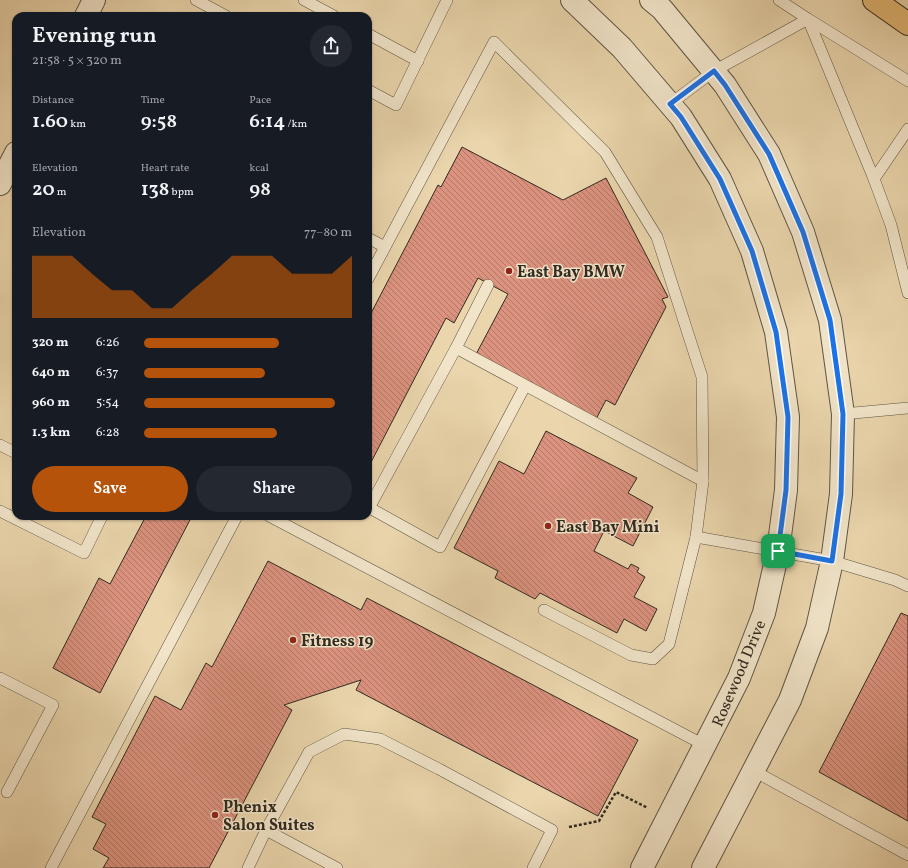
<!DOCTYPE html>
<meta charset="utf-8">
<style>
:root{--surface:#171b24;--page:#242831;--text:#f1f3f6;--muted:#9ea1a6;--accent:#b45309}
body{margin:0;font-family:Vollkorn,serif;background:var(--page);color:var(--text);height:100vh;display:flex;flex-direction:column;font-size:15px;white-space:nowrap}
*{box-sizing:border-box;margin:0}
p{font-size:13px;color:var(--muted)}
.icon{flex:none;width:22px;height:22px;fill:none;stroke:currentColor;stroke-width:2;stroke-linecap:round;stroke-linejoin:round}
.map{position:relative;flex:1;overflow:hidden}
.drawer{position:absolute;left:12px;top:12px;width:360px;height:508px;display:flex;flex-direction:column;background:var(--surface);border-radius:12px;box-shadow:0 1px 3px #0004}
.drawer>*{flex:none}
.pin{position:absolute;display:grid;place-items:center;width:34px;height:34px;color:#fff;margin:-17px;border-radius:8px;box-shadow:0 2px 6px #0006}
.round{display:grid;place-items:center;flex:none;width:42px;height:42px;border-radius:21px;background:var(--page)}
.head{display:flex;align-items:center;justify-content:space-between;height:68px;padding:0 20px}
h1{font-size:22px;font-weight:600;line-height:30px}
.metrics{display:grid;grid-template-columns:repeat(3,1fr);gap:6px;height:68px;padding:4px 20px}
.metrics div{display:grid;align-content:center}
.metrics b{font-size:20px;font-weight:600}
.metrics small{font-size:11px;font-weight:400}
.metrics p{font-size:11px}
.chart{height:112px;padding:8px 20px}
.chart p{display:flex;justify-content:space-between}
.chart svg{width:100%;height:72px;margin-top:4px;fill:var(--accent);opacity:.7}
.primary-button{display:flex;gap:8px;margin-top:auto;padding:8px 20px}
.primary-button a{flex:1;height:46px;border-radius:24px;background:var(--accent);color:#fff;font-size:16px;font-weight:600;line-height:46px;text-align:center}
.primary-button a+a{background:var(--page);color:var(--text)}
ul{padding:0 20px;list-style:none;font-size:13px}
li{display:grid;grid-template-columns:64px 48px 1fr;align-items:center;height:30px}
li i{height:10px;border-radius:5px;background:var(--accent)}
.map>svg:first-child{display:block}
</style>
<div class="map">
<svg width="908" height="868" viewBox="0 0 908 868">
<defs>
<pattern id="building-back-hatch" width="6" height="6" patternUnits="userSpaceOnUse"><rect width="6" height="6" fill="#db927e"/><path d="M-1 5l2 2M0 0l6 6M5-1l2 2" fill="none" stroke="#b27767"/></pattern>
</defs>
<rect width="100%" height="100%" fill="#ead5ac"/>
<filter id="stains"><feTurbulence type="fractalNoise" baseFrequency=".005" numOctaves="4"/><feColorMatrix values="0 0 0 0 .2 0 0 0 0 .09 0 0 0 0 .02 0 0 0 .5 -.17"/></filter>
<radialGradient id="worn" r=".72"><stop offset=".6" stop-color="#630" stop-opacity="0"/><stop offset="1" stop-color="#630" stop-opacity=".3"/></radialGradient>
<g fill="url(#building-back-hatch)" stroke="#312a20">
<path d="M462,147L563,200L606,178L668,297L662,299L666,307L615,405L606,400L595,421L474,358L508,294L478,278L454,323L446,318L368,468V319L438,185L441,187Z"/>
<path d="M546,431L637,478L628,493L653,507L633,546L604,531L594,551L628,569L631,564L639,568L637,572L645,577L634,597L657,609L646,631L624,619L617,633L540,593L535,599L495,578L498,571L454,548L499,461L524,474Z"/>
<path d="M146,516H192L100,693L53,668L99,578L110,584Z"/>
<path d="M268,561L361,610L367,598L638,740L598,816L356,690L361,680L284,705L292,710L209,868H103L109,858L93,849L106,824L92,817L155,696L181,710L206,663L212,667Z"/>
<path d="M901,613L908,616V821L819,772Z"/>
</g>
<g fill="none" stroke-linecap="round" stroke-linejoin="round">
<g stroke="#5f5543" stroke-width="12">
<g id="lane">
<path d="M196,0L226,16"/>
<path d="M304,0L334,16"/>
<path d="M779,0L808,19L908,81"/>
<path d="M368,34L418,61"/>
<path d="M368,90L396,105L447,0"/>
<path d="M670,104L714,71L808,19L874,179L891,225L908,293"/>
<path d="M874,179L908,129"/>
<path d="M368,238L385,247"/>
<path d="M368,279L494,42L605,152L657,237L702,377L703,481L696,537L669,644L653,659L631,655L544,610"/>
<path d="M488,285L456,348L703,481"/>
<path d="M843,414L908,408"/>
<path d="M0,445L16,453"/>
<path d="M368,507L440,547L525,386"/>
<path d="M369,508L456,348"/>
<path d="M0,511L84,553L102,516"/>
<path d="M269,516L706,746"/>
<path d="M696,537L832,561L895,580L908,586"/>
<path d="M0,678L53,705L7,792"/>
<path d="M754,771L908,855"/>
<path d="M266,830L337,868"/>
<path d="M51,868L237,516"/>
<path d="M248,868L266,830L309,752L344,734L380,739L439,769L552,830L533,868"/>
</g>
</g>
<g stroke="#5f5543" stroke-width="24">
<g id="street">
<path d="M572,0L622,48L681,117L720,179L752,251L776,332L788,417L786,490L778,551L764,613L739,678L642,868"/>
<path d="M651,0L662,9L725,85L769,154L803,232L830,320L843,414L841,494L832,561L817,628L790,700L703,868"/>
<path d="M86,16L94,0"/>
<path d="M0,184L16,153"/>
</g>
</g>
<g stroke="#312a20" stroke-width="24">
<path id="highway" d="M874,0L908,24"/>
</g>
<path stroke="#312a20" stroke-width="2.5" stroke-dasharray="3 2" stroke-linecap="butt" d="M569,827L599,821L616,792L648,808"/>
<use href="#lane" stroke="#f1e4c9" stroke-width="11"/>
<use href="#street" stroke="#f1e4c9" stroke-width="22"/>
<use href="#highway" stroke="#e5ba76" stroke-width="22"/>
</g>
<g fill="none" stroke-linecap="round" stroke-linejoin="round">
<g stroke="#fff" stroke-width="8">
<path id="route" d="M714,71L725,85L769,154L803,232L830,320L843,414L841,494L832,561L778,551L786,490L788,417L776,332L752,251L720,179L681,117L670,104Z"/>
</g>
<use href="#route" stroke="#1a73e8" stroke-width="5"/>
</g>
<g fill="#8f2418" stroke="#f1e4c9" stroke-width="1.5">
<circle cx="509" cy="271" r="4"/>
<circle cx="548" cy="526" r="4"/>
<circle cx="293" cy="640" r="4"/>
<circle cx="215" cy="815" r="4"/>
</g>
<g text-anchor="middle" stroke-width="3" stroke-linejoin="round" paint-order="stroke">
<g font-size="16" font-weight="bold" fill="#312a20" stroke="#f1e4c9" text-anchor="start">
<text x="517" y="277">East Bay BMW</text>
<text x="556" y="532">East Bay Mini</text>
<text x="301" y="646">Fitness 19</text>
<text x="223" y="812">Phenix<tspan x="223" dy="18">Salon Suites</tspan></text>
</g>
<g font-size="16" fill="#312a20" stroke="#f1e4c9">
<text transform="translate(738 673) rotate(-67)" y="6">Rosewood Drive</text>
</g>
</g>
<rect width="100%" height="100%" filter="url(#stains)"/>
<rect width="100%" height="100%" fill="url(#worn)"/>
</svg>
<div class="pin" style="left:778px;top:551px;background:#1e9e55"><svg class="icon" aria-label="arrive" viewBox="0 0 24 24"><path d="M6 21V4h12l-3 4 3 4H6"/></svg></div>
<section class="drawer">
<div class="head"><div><h1>Evening run</h1><p>21:58 · 5 × 320 m</p></div><a class="round"><svg class="icon" aria-label="share" viewBox="0 0 24 24"><path d="M12 15V3M7 8l5-5 5 5M5 13v7h14v-7"/></svg></a></div>
<div class="metrics">
<div><p>Distance</p><b>1.60<small> km</small></b></div>
<div><p>Time</p><b>9:58</b></div>
<div><p>Pace</p><b>6:14<small> /km</small></b></div>
</div>
<div class="metrics">
<div><p>Elevation</p><b>20<small> m</small></b></div>
<div><p>Heart rate</p><b>138<small> bpm</small></b></div>
<div><p>kcal</p><b>98</b></div>
</div>
<div class="chart"><p><span>Elevation</span>77–80 m</p>
<svg viewBox="0 0 160 44" preserveAspectRatio="none"><path d="M0 44V6L10 6L20 6L30 17L40 27L50 27L60 38L70 38L80 27L90 17L100 6L110 6L120 6L130 17L140 17L150 17L160 6V44z"/></svg>
</div>
<ul>
<li><b>320 m</b>6:26<i style="width:65%"></i></li>
<li><b>640 m</b>6:37<i style="width:58%"></i></li>
<li><b>960 m</b>5:54<i style="width:92%"></i></li>
<li><b>1.3 km</b>6:28<i style="width:64%"></i></li>
</ul>
<div class="primary-button"><a>Save</a><a>Share</a></div>
</section>
</div>
